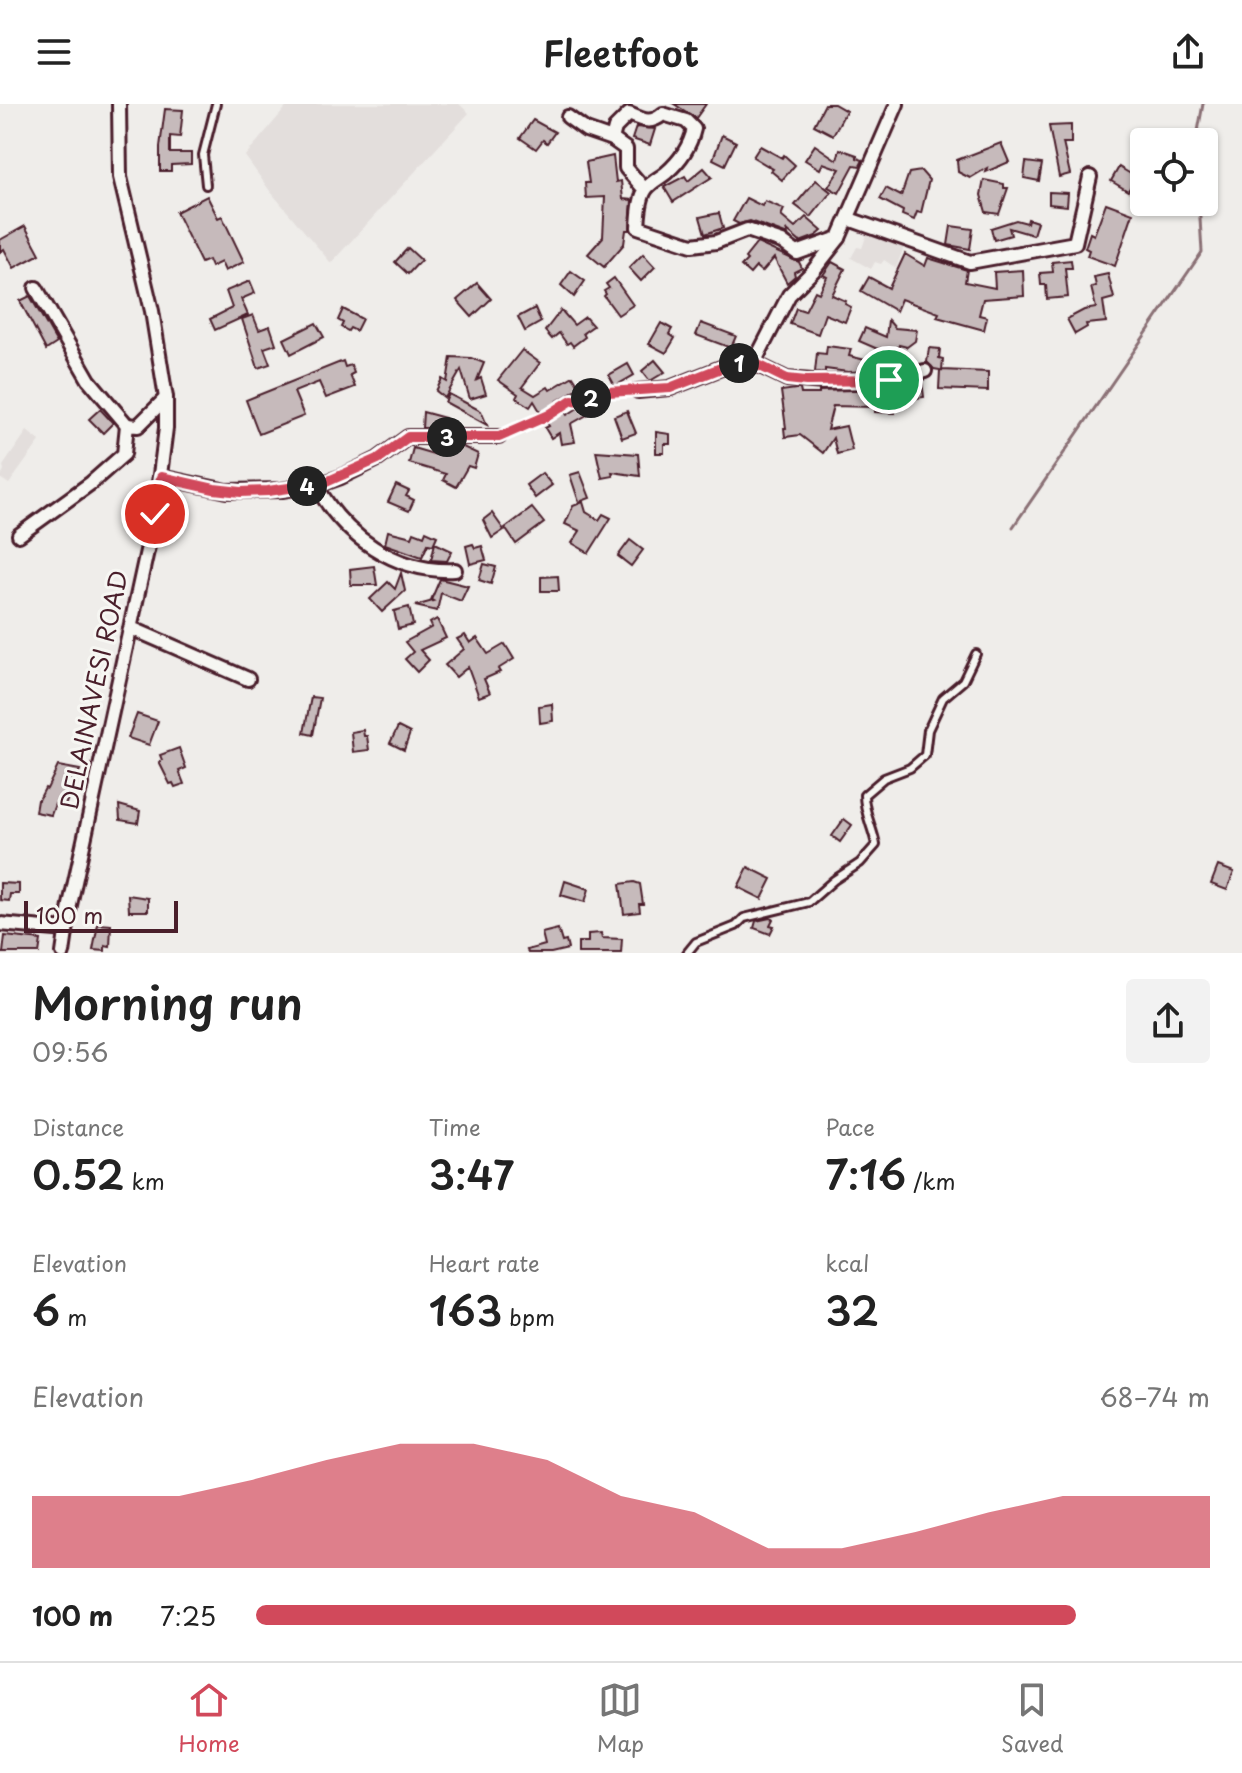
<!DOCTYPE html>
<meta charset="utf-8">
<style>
:root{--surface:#fff;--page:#f2f2f2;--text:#222;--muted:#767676;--line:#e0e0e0;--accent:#d1495b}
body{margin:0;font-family:"Playpen Sans",sans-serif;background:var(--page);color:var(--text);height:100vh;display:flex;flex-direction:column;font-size:30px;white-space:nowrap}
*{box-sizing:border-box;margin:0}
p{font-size:26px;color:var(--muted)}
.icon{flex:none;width:44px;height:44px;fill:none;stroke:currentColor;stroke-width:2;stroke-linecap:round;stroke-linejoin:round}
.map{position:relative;height:849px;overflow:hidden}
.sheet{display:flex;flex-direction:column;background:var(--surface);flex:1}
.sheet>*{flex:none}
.buttons{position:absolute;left:1130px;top:24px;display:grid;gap:16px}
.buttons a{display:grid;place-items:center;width:88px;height:88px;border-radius:8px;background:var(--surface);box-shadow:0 2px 6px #0004;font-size:40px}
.scale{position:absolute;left:24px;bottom:20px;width:154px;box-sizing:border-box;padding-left:8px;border:4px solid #4a1f2b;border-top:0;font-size:22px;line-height:28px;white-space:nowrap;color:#4a1f2b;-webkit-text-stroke:6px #f6f6f2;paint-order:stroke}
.pin{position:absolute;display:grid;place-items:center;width:68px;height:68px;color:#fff;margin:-34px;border:4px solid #fff;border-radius:50%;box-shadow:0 2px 8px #0007}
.km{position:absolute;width:40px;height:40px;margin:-20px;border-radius:50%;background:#222;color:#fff;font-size:22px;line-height:40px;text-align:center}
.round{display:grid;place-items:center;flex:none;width:84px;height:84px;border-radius:8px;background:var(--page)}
.headline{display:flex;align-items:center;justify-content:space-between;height:136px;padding:0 32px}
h1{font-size:44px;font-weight:600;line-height:60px}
.stats{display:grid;grid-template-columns:repeat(3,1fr);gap:12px;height:136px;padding:8px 32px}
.stats div{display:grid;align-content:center}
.stats b{font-size:40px;font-weight:600}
.stats small{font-size:22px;font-weight:400}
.stats p{font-size:22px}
.chart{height:224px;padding:16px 32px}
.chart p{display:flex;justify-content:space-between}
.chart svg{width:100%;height:144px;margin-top:8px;fill:var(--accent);opacity:.7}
ul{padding:0 32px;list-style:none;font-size:26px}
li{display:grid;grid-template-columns:128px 96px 1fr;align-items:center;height:60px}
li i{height:20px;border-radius:10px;background:var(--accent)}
header{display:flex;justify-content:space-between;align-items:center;height:104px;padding:0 32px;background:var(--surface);font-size:36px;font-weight:600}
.dock{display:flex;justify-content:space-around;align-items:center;height:112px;border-top:2px solid var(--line);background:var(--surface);font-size:22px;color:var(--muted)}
.dock a{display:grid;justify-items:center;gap:4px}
.dock .on{color:var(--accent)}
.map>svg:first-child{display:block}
</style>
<header><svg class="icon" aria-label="menu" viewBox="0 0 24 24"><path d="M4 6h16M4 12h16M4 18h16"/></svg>Fleetfoot<svg class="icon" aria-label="share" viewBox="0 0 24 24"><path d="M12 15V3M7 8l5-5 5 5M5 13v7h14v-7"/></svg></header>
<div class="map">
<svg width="1242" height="849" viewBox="0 0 1242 849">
<rect width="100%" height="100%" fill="#efedea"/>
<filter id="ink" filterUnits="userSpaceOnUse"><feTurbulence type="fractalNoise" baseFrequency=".0125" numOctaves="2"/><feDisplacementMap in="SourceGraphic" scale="16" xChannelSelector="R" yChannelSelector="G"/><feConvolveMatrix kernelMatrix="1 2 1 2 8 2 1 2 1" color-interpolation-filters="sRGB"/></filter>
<g filter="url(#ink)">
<g fill="#e3dedc">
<path d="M289,0H459L469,9L331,159L270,87L245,52Z"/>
<path d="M867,130L905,140L896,164L884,156L881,160L875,158L871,165L851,154L857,143L862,144Z"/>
<path d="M27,327L40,337L9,380L0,374L4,366L3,362Z"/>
</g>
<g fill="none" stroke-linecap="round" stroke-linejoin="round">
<g stroke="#8a6f74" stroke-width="3">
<path d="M1196,38L1203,0"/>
<path d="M1013,423L1202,148L1199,98"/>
</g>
</g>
<g fill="#c6babb" stroke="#4a1f2b" stroke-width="2">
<path d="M674,0H706L696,14Z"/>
<path d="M825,0H834L846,7L833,31L814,21Z"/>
<path d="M165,5L183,6L180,33L170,32V49H191V60L171,61V67H160V43Z"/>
<path d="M533,16L555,28L547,39L543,36L536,45L520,34Z"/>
<path d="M1071,21V39H1063L1070,70L1059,73L1049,22Z"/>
<path d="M636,23L655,25L650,41L632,35Z"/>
<path d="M722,31L736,38L725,61L713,55Z"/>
<path d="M1001,39L1009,58L986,68L987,64L970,74L958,68L957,56Z"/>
<path d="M815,41L837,56L840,45L857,51V54L863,56L860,62L854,61L839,89L828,83L840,65L823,59L820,65L805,56Z"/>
<path d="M760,42L782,54L784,51L795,61L782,76L771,67L773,65L753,53Z"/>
<path d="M613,52L616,78L621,77L623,95L632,96L630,126H626L624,140L604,163L588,150L603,133L605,93L586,94L585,79H589L586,58Z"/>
<path d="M1026,58L1042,60L1039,77L1024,74Z"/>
<path d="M1119,63L1136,73L1128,87L1111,77Z"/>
<path d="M704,64L712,73L673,98L664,83L685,72L688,77Z"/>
<path d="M921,67L929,76L921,109L917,108L914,116L902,111L903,107L880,95L886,84L901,92L909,69Z"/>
<path d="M816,76L831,88L811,113L795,101Z"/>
<path d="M984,76L1004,80V84H1008L999,110L986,108L981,91Z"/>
<path d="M1049,88L1068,89L1067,102L1049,100Z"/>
<path d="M207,92L218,114L222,112L244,158L225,167L221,158L211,163L208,156L201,159L176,108Z"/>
<path d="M746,94L762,102L765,97L784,105L781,112L795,124L806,113L822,127L816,132L800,138L786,126L788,131L750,117L739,120L733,117Z"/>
<path d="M1106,99L1133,109L1115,162L1087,152L1089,146L1085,144L1090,129L1094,131Z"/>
<path d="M719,109L723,124L705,130L700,113Z"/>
<path d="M1028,115L1037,118L1033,131L1009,124L1011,131L994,136L991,124L1016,116L1027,119Z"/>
<path d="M25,122L40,150L14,164L4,145L0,148V136Z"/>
<path d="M951,122L973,125L970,145L948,141Z"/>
<path d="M757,139L799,158L802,164L794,168L795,172L787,179L774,154L762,168L756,163L750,170L741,162L747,156L745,154Z"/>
<path d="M408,144L421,156L408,170L395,158Z"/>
<path d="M643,150L655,163L641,177L629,164Z"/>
<path d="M905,150L925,162L928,154L967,166L965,178L995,184L994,168L1023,166L1024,192L983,195L979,211L987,213L984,226L937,213L939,209L901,195L896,207L861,187L869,173L889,184Z"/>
<path d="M1071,156L1072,164H1065L1068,193L1047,195L1046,181H1041L1040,169L1053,168L1052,158Z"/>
<path d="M832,158L845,165L832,191L846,197L845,200L851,203L845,218L825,210L818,230L790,220L796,204L805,207L815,187L819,189L827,173L823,171Z"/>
<path d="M571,167L585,177L574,193L561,181Z"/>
<path d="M1108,170L1114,194L1103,197L1106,218L1086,220L1087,223L1075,230L1067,215L1084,206L1096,204L1091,183L1096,182L1094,173Z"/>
<path d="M614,174L633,201L618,211L604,192L606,190L604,187L609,184L606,180Z"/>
<path d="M250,177L255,189L241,195L248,211L215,226L210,215L232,204L226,187Z"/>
<path d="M477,179L491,195L472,213L457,196Z"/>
<path d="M30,192L57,239L46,246L20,197Z"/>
<path d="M535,204L541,218L525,227L518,213Z"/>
<path d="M343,205L362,215L356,227L350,224L348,227L341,223L343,219L338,216Z"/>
<path d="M561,206L574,221L585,213L593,222L583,229L585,233L573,242L570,238L567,240L559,229L552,235L545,227Z"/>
<path d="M253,211L259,226L270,222L276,240L264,244L270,260L258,264L242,215Z"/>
<path d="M888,216L895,224L917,226L915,237L907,243L899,241L896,253L859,237L865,224L886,233Z"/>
<path d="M316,219L324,233L291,250L284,235Z"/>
<path d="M661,219L672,225L669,230L675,234L666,249L649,240Z"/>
<path d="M701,219L736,232L731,244L696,231Z"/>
<path d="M827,242L851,245L849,252L894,263V266L848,268L825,265V269L815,268L817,249L826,250Z"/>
<path d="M929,244L940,245L939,254L943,255L942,266L988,268V287L939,285L940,266L934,265L927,258Z"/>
<path d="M522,246L540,259L522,283L535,291L548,283L550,286L573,272L580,283L557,297L567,311L581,302L587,311L571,320L575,338L561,340L559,329L551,334L545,324L549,322L534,297L530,303L516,294L518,290L498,276Z"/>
<path d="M451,253L471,254L484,259L477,276L481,274L486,290L470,295L461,266L445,294L436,287L442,275L447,278Z"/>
<path d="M655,256L665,268L650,277L642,267Z"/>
<path d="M343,257L345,263L351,261L354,269L350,271L355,283L326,294L319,278L294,288L304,312L259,330L246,296Z"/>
<path d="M628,260L634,271L615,282L609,271Z"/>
<path d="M922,277L924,293L895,297V309L875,308V303L833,302L827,326L846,322L852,346L837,350L833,334L823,349L800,331L785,333L784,324H786L781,287L796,285H800L801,290H819V287L890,285Z"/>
<path d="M449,290L481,307L487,321L445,298Z"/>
<path d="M100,305L113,319L103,329L89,315Z"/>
<path d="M627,307L636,329L622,334L614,312Z"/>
<path d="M423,308L445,314L442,324H422Z"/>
<path d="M656,328L670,330V340H664V349H656Z"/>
<path d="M440,342H461L478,350L474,364L468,362L456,383L443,376L446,370L409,359L413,344L437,351Z"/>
<path d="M596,347L638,350L640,372L612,368L613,372L602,374Z"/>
<path d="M580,368L590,394L579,398L570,371Z"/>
<path d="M542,369L552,381L535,394L526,381Z"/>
<path d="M396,381L409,387L406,392L414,396L409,407L388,398Z"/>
<path d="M583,398L586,408L599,416L603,410L611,414L589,449L572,439L580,427L565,420L573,402Z"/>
<path d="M532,404L544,419L516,440L505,424Z"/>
<path d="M492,409L504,426L492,434L483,416Z"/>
<path d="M388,427L412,433L414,428L424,432L426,427L437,432L433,441L428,440L422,453L385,440Z"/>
<path d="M630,436L643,446L631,462L618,452Z"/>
<path d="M435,439L452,447L447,457L431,456Z"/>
<path d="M473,440L475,444L482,442L486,456L470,460L466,442Z"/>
<path d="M484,460L496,463L491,480L479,476Z"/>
<path d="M374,462L377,481H351L350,465Z"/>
<path d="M401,469L405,487L382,508L370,495L388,478L395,485Z"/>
<path d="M558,472L559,487H541V473Z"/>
<path d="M440,475L468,482L461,497L441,489L437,507L415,502L433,497L431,496Z"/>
<path d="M409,503L413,521L398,525L394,507Z"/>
<path d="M437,515L446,534L420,546L429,556L417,568L405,555L413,548L405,538L432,523L430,519Z"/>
<path d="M465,531L470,539L477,534L488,550L505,540L514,555L498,565L500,568L484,575L490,589L479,593L468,563L456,573L445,561L464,545L457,535Z"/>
<path d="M311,593L320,594L313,631L304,629Z"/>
<path d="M552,600L553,617L540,619L539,602Z"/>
<path d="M137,610L158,617L149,641L128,634Z"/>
<path d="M398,623L410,629L404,646L390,639Z"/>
<path d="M363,626L364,632H367L369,646L353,648L351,628Z"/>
<path d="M179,644L186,664L179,667L184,680L175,683L173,679L170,680L159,658L162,656L160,651Z"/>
<path d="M58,662L80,666L64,704L55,700L51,711L35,708L37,696H39L45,684L47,685Z"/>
<path d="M119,701L140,707L138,719L120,716Z"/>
<path d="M844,715L852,721L840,738L832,732Z"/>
<path d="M1218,762L1234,768L1227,786L1211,780Z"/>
<path d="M748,763L772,775L762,795L738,783Z"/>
<path d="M565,777L589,785L585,798L561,791Z"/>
<path d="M634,778L640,780L643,800H639L640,808L624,810L620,780Z"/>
<path d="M0,779L19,780V790H10L9,797L0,796Z"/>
<path d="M128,791L148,794V807H129Z"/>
<path d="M770,814L773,815L770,821L774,822L770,830L754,824L756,817Z"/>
<path d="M98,820L111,821L110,843L105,842V847L93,846Z"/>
<path d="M558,825L562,838L566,837L568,845L551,849H528L527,846L545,841L542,829Z"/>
<path d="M601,829L602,834L622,835L621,849H578V838H588V830Z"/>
<path d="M5,832L41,836L39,849H3Z"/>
</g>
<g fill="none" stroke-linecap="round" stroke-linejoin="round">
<g stroke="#4a1f2b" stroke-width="12">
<g id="service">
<path d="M206,81L203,51L216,0"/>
<path d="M687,849L696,838L736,822L744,814L809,798L834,776L860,759L876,741C873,724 864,709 864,691L884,674L910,664L925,651L928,626L943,594L963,577L976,550"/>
</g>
</g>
<g stroke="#4a1f2b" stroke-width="18">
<g id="minor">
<path d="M568,13L586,26L612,35"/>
<path d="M645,86L626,64V45L612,35L615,24L629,10C643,16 650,21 663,10L686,17L694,25C690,42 680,57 666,69C660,74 651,78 646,85C639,95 639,111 638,123L692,141L716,138L747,126L782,138L797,149L839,134"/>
<path d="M849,115L970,158L1075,139L1090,73"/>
<path d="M36,184L89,276L127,321"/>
<path d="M754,259L789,191L813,167L839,134L897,0"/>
<path d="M638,287L670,284L721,264L745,258L754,259L787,275L824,278L889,276L925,267"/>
<path d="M161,373L227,387L282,386L324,379L341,373L378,355L408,333H499"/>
<path d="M316,381C344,432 395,469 455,466"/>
<path d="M19,431L91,379L124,350L127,321L138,322L166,294"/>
<path d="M131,524L248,575"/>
<path d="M0,820L66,826"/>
<path d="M63,849L70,801L155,410L166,324V294L152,207L120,73L119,0"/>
</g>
</g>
<path stroke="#4a1f2b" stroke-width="2" stroke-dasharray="6 6" stroke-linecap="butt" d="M509,329L549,311L572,296L583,297L608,288L629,287"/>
<use href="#service" stroke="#f6f6f2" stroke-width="6"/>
<use href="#minor" stroke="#f6f6f2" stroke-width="12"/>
</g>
</g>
<g fill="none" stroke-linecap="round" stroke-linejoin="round" filter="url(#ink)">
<g stroke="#fff" stroke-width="16">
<path id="route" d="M155,410L161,373L214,385L241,388L268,387L324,379L378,355L408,333H499L549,311L572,296L583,297L608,288L670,284L721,264L745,258L754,259L787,275L806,277L889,276"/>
</g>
<use href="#route" stroke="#d1495b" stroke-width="10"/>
</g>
<g text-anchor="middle" stroke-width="6" stroke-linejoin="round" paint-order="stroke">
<g font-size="24" fill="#4a1f2b" stroke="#f6f6f2">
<text transform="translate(95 586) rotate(-78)" y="8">DELAINAVESI ROAD</text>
</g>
</g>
</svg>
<div class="buttons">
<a><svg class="icon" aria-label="locate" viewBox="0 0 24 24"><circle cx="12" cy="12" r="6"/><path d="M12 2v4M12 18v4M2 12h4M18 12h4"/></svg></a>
</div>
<div class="scale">100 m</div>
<div class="pin" style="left:889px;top:276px;background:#1e9e55"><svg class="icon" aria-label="arrive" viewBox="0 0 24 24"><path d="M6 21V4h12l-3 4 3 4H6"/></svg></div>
<div class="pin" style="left:155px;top:410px;background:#d93025"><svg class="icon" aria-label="check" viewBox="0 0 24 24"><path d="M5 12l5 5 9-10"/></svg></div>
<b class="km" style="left:739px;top:259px">1</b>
<b class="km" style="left:591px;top:294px">2</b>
<b class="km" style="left:447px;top:333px">3</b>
<b class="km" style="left:307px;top:382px">4</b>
</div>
<section class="sheet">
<div class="headline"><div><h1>Morning run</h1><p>09:56</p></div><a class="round"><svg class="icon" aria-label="share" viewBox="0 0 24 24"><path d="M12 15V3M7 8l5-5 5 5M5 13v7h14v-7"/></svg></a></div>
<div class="stats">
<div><p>Distance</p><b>0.52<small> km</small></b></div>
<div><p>Time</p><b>3:47</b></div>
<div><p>Pace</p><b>7:16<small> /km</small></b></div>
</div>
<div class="stats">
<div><p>Elevation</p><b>6<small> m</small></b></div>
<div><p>Heart rate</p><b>163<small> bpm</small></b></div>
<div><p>kcal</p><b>32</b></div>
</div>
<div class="chart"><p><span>Elevation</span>68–74 m</p>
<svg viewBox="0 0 160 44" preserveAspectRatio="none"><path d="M0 44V22L10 22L20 22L30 17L40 11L50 6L60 6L70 11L80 22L90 27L100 38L110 38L120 33L130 27L140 22L150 22L160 22V44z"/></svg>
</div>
<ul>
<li><b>100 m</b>7:25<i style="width:86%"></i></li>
</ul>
</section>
<nav class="dock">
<a class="on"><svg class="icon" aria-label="home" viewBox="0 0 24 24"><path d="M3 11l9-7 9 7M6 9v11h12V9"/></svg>Home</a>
<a><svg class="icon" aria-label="map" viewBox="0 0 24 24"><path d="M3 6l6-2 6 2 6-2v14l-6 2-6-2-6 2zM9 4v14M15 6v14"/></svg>Map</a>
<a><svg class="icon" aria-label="saved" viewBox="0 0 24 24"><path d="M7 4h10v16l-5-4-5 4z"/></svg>Saved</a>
</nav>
